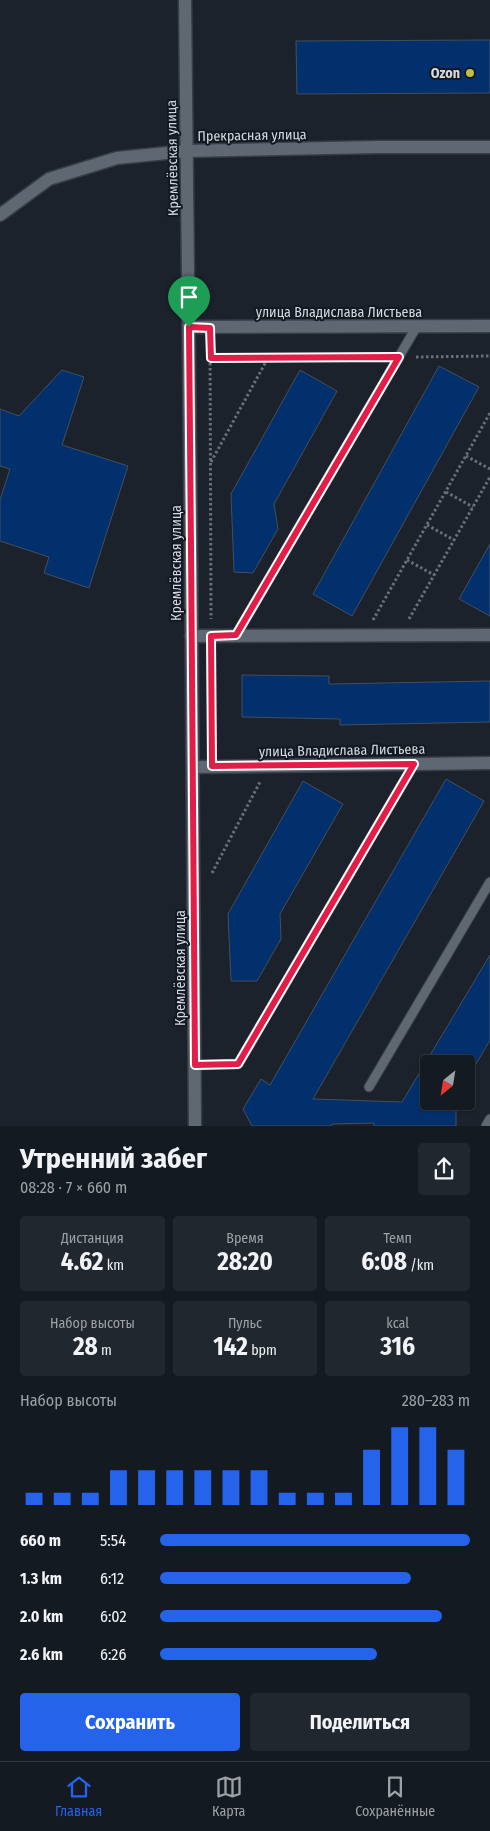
<!DOCTYPE html>
<html lang="ru">
<meta charset="utf-8">
<style>
:root{--surface:#141a21;--page:#21272e;--text:#f1f3f6;--muted:#9da1a5;--line:#33383f;--accent:#2563eb}
body{margin:0;font-family:"Fira Sans Condensed",sans-serif;background:var(--page);color:var(--text);height:100vh;display:flex;flex-direction:column;font-size:19px;white-space:nowrap}
*{box-sizing:border-box;margin:0}
p{font-size:16px;color:var(--muted)}
.icon{flex:none;width:28px;height:28px;fill:none;stroke:currentColor;stroke-width:2;stroke-linecap:round;stroke-linejoin:round}
.map{position:relative;height:1126px;overflow:hidden}
.sheet{display:flex;flex-direction:column;background:var(--surface);flex:1}
.sheet>*{flex:none}
.needle{width:32px;rotate:210deg}
.tools{position:absolute;left:420px;top:1055px;display:grid;gap:10px}
.tools a{display:grid;place-items:center;width:55px;height:55px;border-radius:5px;background:var(--surface);box-shadow:0 1px 4px #0004,0 0 0 1px var(--line);font-size:25px}
.pin{position:absolute;display:grid;place-items:center;width:42px;height:42px;color:#fff;margin:-51px -21px;border-radius:50% 50% 50% 0;rotate:-45deg;box-shadow:0 0 5px #0007}
.pin .icon{rotate:45deg}
.round{display:grid;place-items:center;flex:none;width:52px;height:52px;border-radius:5px;background:var(--page)}
.overview{display:flex;align-items:center;justify-content:space-between;height:85px;padding:0 20px}
h1{font-size:28px;font-weight:700;line-height:38px}
.metrics{display:grid;grid-template-columns:repeat(3,1fr);gap:8px;height:85px;padding:5px 20px}
.metrics div{display:grid;align-content:center;border-radius:5px;background:var(--page);text-align:center}
.metrics b{font-size:25px;font-weight:700}
.metrics small{font-size:14px;font-weight:400}
.metrics p{font-size:14px}
.chart{height:140px;padding:10px 20px}
.chart p{display:flex;justify-content:space-between}
.chart svg{width:100%;height:90px;margin-top:5px;stroke:var(--accent);stroke-width:6}
.primary-button{display:flex;gap:10px;margin-top:auto;padding:10px 20px}
.primary-button a{flex:1;height:58px;border-radius:5px;background:var(--accent);color:#fff;font-size:20px;font-weight:700;line-height:58px;text-align:center}
.primary-button a+a{background:var(--page);color:var(--text)}
ul{padding:0 20px;list-style:none;font-size:16px}
li{display:grid;grid-template-columns:80px 60px 1fr;align-items:center;height:38px}
li i{height:12px;border-radius:6px;background:var(--accent)}
.menu{display:flex;justify-content:space-around;align-items:center;height:70px;border-top:1px solid var(--line);background:var(--surface);font-size:14px;color:var(--muted)}
.menu a{display:grid;justify-items:center;gap:2px}
.menu .current{color:var(--accent)}
.map>svg:first-child{display:block}
</style>
<div class="map">
<svg width="490" height="1126" viewBox="0 0 490 1126">
<rect width="100%" height="100%" fill="#1b222c"/>
<g fill="#02306c" stroke="#464e5a">
<path d="M490,40V93L297,94L296,41Z"/>
<path d="M439,366L479,387L352,616L313,594Z"/>
<path d="M62,370L84,377L62,445L128,466L89,588L44,573L49,557L0,541V500L10,469L0,466V409L19,416Z"/>
<path d="M300,370L337,391L274,504L278,529L253,573L234,572L231,494Z"/>
<path d="M490,544V616L459,599Z"/>
<path d="M242,675L329,676V684L490,681V722L340,725V719L242,717Z"/>
<path d="M446,779L484,801L313,1099L402,1102L490,955V1040L476,1064H429V1101H456V1126H374V1123L332,1124L331,1126H252L243,1109L261,1079L270,1085Z"/>
<path d="M303,781L343,804L280,914L281,939L257,981H231L228,914Z"/>
</g>
<g fill="none" stroke-linecap="round" stroke-linejoin="round">
<g stroke="#383d46" stroke-width="11">
<g id="service">
<path d="M236,635L417,326"/>
<path d="M195,1065L238,1064L414,764"/>
<path d="M369,1087L490,882"/>
<path d="M486,1126L490,1119"/>
</g>
</g>
<g stroke="#383d46" stroke-width="15">
<g id="minor">
<path d="M185,0C189,375 194,751 195,1126"/>
<path d="M0,215L49,179L117,158L187,151L378,147H490"/>
<path d="M189,327L490,326"/>
<path d="M191,636L490,635"/>
<path d="M194,767L490,763"/>
</g>
</g>
<g stroke="#686f77" stroke-width="3" stroke-dasharray="2.5 2.5" stroke-linecap="butt">
<path d="M210,343L211,619"/>
<path d="M416,357L490,356"/>
<path d="M211,358L382,357"/>
<path d="M466,456L490,469"/>
<path d="M211,462L268,358"/>
<path d="M446,492L473,507"/>
<path d="M427,525L454,540"/>
<path d="M407,560L434,575"/>
<path d="M409,619L490,477"/>
<path d="M373,620L490,413"/>
<path d="M211,651L212,752"/>
<path d="M212,873L260,782"/>
</g>
<use href="#service" stroke="#5f6773" stroke-width="9"/>
<use href="#minor" stroke="#5f6773" stroke-width="12"/>
</g>
<g fill="none" stroke-linecap="round" stroke-linejoin="round">
<g stroke="#fff" stroke-width="10">
<path id="route" d="M189,327L210,328L211,358L399,357L236,635L211,636L212,766L414,764L238,1064L195,1065C194,819 191,573 189,327Z"/>
</g>
<use href="#route" stroke="#e11d48" stroke-width="6"/>
</g>
<circle fill="#c1be40" stroke="#121923" stroke-width="2" cx="470" cy="73" r="5"/>
<g text-anchor="middle" stroke-width="4" stroke-linejoin="round" paint-order="stroke">
<g font-size="14" font-weight="bold" fill="#d5dae1" stroke="#121923" text-anchor="end">
<text x="460" y="78">Ozon</text>
</g>
<g font-size="14" fill="#d5dae1" stroke="#121923">
<text transform="translate(252 135) rotate(-1)" y="5">Прекрасная улица</text>
<text transform="translate(172 158) rotate(-91)" y="5">Кремлёвская улица</text>
<text x="339" y="317">улица Владислава Листьева</text>
<text transform="translate(176 563) rotate(-90)" y="5">Кремлёвская улица</text>
<text transform="translate(342 750) rotate(-1)" y="5">улица Владислава Листьева</text>
<text transform="translate(180 968) rotate(-90)" y="5">Кремлёвская улица</text>
</g>
</g>
</svg>
<div class="tools">
<a><svg class="needle" viewBox="-14 -14 28 28"><path d="M0-13l5 13h-10z" fill="#e53935"/><path d="M0 13l5-13h-10z" fill="#9da1a5"/></svg></a>
</div>
<div class="pin" style="left:189px;top:327px;background:#1e9e55"><svg class="icon" aria-label="arrive" viewBox="0 0 24 24"><path d="M6 21V4h12l-3 4 3 4H6"/></svg></div>
</div>
<section class="sheet">
<div class="overview"><div><h1>Утренний забег</h1><p>08:28 · 7 × 660 m</p></div><a class="round"><svg class="icon" aria-label="share" viewBox="0 0 24 24"><path d="M12 15V3M7 8l5-5 5 5M5 13v7h14v-7"/></svg></a></div>
<div class="metrics">
<div><p>Дистанция</p><b>4.62<small> km</small></b></div>
<div><p>Время</p><b>28:20</b></div>
<div><p>Темп</p><b>6:08<small> /km</small></b></div>
</div>
<div class="metrics">
<div><p>Набор высоты</p><b>28<small> m</small></b></div>
<div><p>Пульс</p><b>142<small> bpm</small></b></div>
<div><p>kcal</p><b>316</b></div>
</div>
<div class="chart"><p><span>Набор высоты</span>280–283 m</p>
<svg viewBox="0 0 160 44" preserveAspectRatio="none"><path d="M5 44V38M15 44V38M25 44V38M35 44V27M45 44V27M55 44V27M65 44V27M75 44V27M85 44V27M95 44V38M105 44V38M115 44V38M125 44V17M135 44V6M145 44V6M155 44V17"/></svg>
</div>
<ul>
<li><b>660 m</b>5:54<i style="width:100%"></i></li>
<li><b>1.3 km</b>6:12<i style="width:81%"></i></li>
<li><b>2.0 km</b>6:02<i style="width:91%"></i></li>
<li><b>2.6 km</b>6:26<i style="width:70%"></i></li>
</ul>
<div class="primary-button"><a>Сохранить</a><a>Поделиться</a></div>
</section>
<nav class="menu">
<a class="current"><svg class="icon" aria-label="home" viewBox="0 0 24 24"><path d="M3 11l9-7 9 7M6 9v11h12V9"/></svg>Главная</a>
<a><svg class="icon" aria-label="map" viewBox="0 0 24 24"><path d="M3 6l6-2 6 2 6-2v14l-6 2-6-2-6 2zM9 4v14M15 6v14"/></svg>Карта</a>
<a><svg class="icon" aria-label="saved" viewBox="0 0 24 24"><path d="M7 4h10v16l-5-4-5 4z"/></svg>Сохранённые</a>
</nav>
